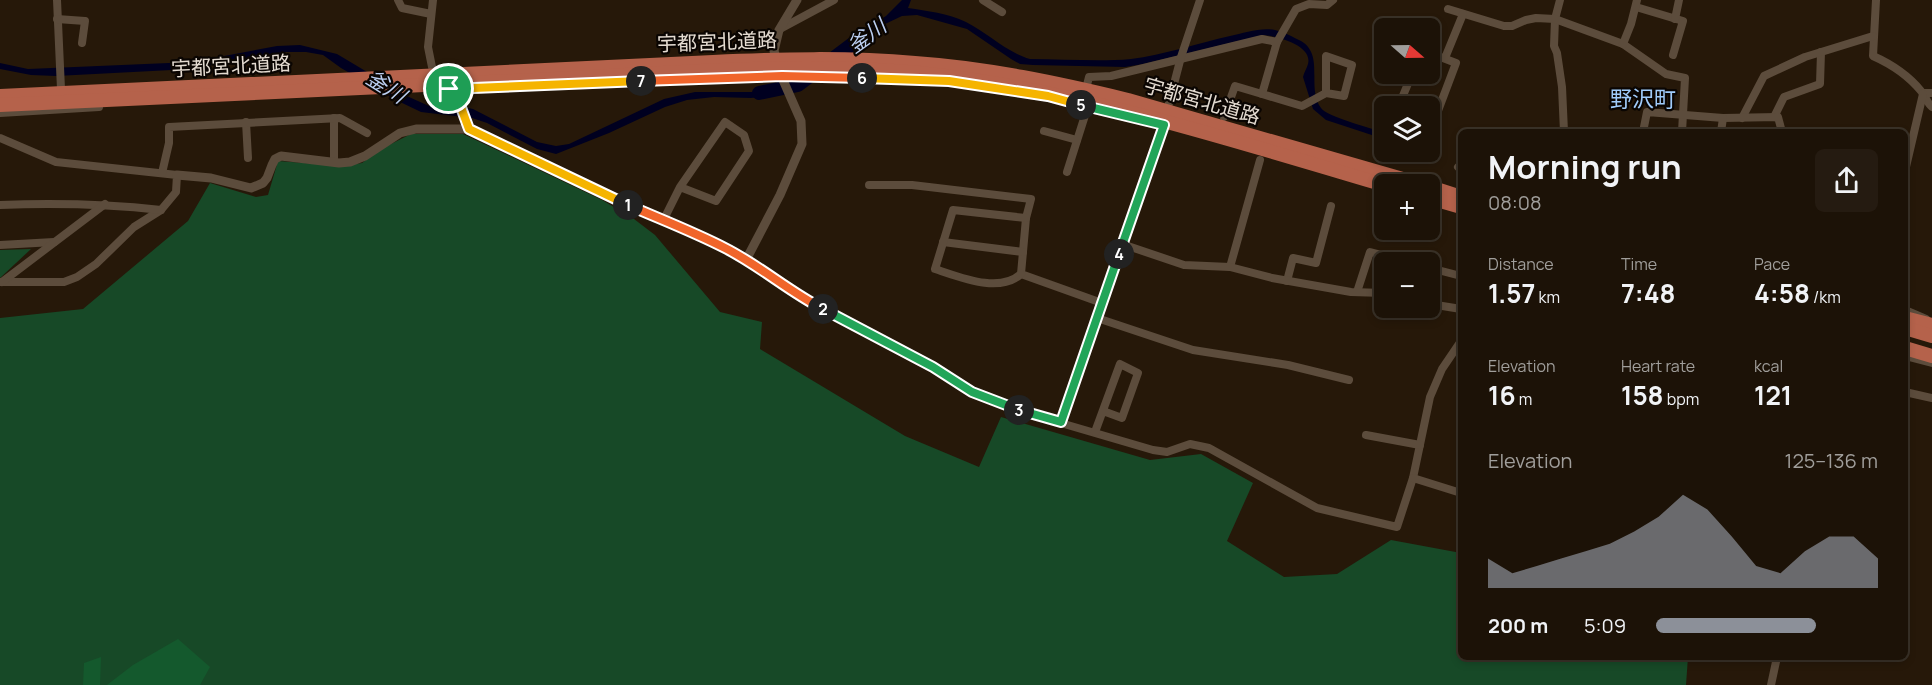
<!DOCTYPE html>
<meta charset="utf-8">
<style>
:root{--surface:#1c1207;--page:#251b11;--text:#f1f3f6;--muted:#a09e9b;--line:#3a3228;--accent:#8c9099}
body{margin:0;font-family:Manrope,"Noto Sans JP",sans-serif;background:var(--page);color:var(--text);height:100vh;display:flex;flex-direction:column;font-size:22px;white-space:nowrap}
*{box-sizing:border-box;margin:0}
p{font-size:20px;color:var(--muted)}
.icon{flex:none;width:33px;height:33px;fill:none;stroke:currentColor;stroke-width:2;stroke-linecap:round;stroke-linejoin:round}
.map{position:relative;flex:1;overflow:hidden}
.details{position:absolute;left:1458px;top:129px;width:450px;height:531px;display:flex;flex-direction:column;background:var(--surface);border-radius:9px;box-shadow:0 3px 9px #0003,0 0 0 2px var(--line)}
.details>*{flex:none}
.needle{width:39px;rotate:110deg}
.fabs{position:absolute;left:1374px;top:18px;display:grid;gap:12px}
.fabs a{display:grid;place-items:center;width:66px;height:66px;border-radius:9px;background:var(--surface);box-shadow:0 3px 9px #0003,0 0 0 2px var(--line);font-size:30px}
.pin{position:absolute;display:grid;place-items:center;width:51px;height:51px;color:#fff;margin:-26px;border:3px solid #fff;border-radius:50%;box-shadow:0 2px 6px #0007}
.km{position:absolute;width:30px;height:30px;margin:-15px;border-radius:50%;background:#222;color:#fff;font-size:16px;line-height:30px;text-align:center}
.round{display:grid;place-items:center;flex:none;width:63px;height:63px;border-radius:9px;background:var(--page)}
.summary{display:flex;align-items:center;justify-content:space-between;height:102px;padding:0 30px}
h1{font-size:33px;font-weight:700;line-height:45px}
.metrics{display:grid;grid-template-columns:repeat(3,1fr);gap:9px;height:102px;padding:6px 30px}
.metrics div{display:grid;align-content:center}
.metrics b{font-size:26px;font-weight:700}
.metrics small{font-size:16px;font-weight:400}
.metrics p{font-size:16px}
.chart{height:168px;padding:12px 30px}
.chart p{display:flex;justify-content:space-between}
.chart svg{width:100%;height:108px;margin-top:6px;fill:var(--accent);opacity:.7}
ul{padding:0 30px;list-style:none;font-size:20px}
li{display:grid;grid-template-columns:96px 72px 1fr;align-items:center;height:45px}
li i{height:15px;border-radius:8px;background:var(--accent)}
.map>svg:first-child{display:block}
</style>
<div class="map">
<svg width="1932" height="685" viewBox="0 0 1932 685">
<rect width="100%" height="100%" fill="#261809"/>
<g fill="#174927">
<path d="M411,134H463L602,200L634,219L655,235L720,312L762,322L760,349L905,436L979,467L1001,417L1150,460L1201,454L1253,483L1227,541L1284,577L1337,574L1391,540L1461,553V657H1688L1686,685H0V318L83,309L188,221L210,183L256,197L268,195L278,161L343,166L362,163L381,149Z"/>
<path d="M31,249L0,278V250Z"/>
</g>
<g fill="#14592d">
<path d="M178,639L210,667L200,685H107L133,665Z"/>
<path d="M101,657L100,685H83L84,663Z"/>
</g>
<g fill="#000020">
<path d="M902,0H911L908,8C927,11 948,13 966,22C988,33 1006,52 1030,59C1064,59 1099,62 1131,59C1163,55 1199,43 1230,36C1244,33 1261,27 1275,30C1284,32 1293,37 1301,41C1325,55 1306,88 1321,108C1327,117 1372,128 1384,133V139L1326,120L1313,109L1303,77C1304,72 1307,68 1308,64C1313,45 1276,36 1263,35L1143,64L1125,67L1033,65L1020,64L1011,59L967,29L917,15L902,16L883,25L851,47L846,41L886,16Z"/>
<path d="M300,45L337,54L409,97L429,106L464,107L473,109L537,142L556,146L569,144L664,99L695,92H755L776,89L778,95L751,98L714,97L687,100L665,107L609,133L556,154L537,149L487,123L472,118L421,112L398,101L341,68L323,55L306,52H286L263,55L191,69L56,76L31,75L0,69V63L28,69L192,62L277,46Z"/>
</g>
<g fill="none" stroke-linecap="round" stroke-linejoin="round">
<path stroke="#000020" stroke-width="14" d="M759,93L798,85L863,36"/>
<g stroke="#5c4c3c" stroke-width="8">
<path d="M57,0L61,89"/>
<path d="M398,0L402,8L431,14"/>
<path d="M433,0L428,47L432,67L459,102L469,129"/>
<path d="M983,0L1002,12"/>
<path d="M1560,0L1555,19L1554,46L1557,53L1562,87L1564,132"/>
<path d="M1876,0L1873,56C1891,64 1908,75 1921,91C1926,96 1926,102 1932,107"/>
<path d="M1636,7L1683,21L1673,55"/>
<path d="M1448,9L1504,26H1512L1526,20L1536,18L1555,19L1623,44L1666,74L1685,78L1682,132"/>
<path d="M57,19L85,21L82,43"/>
<path d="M1675,19L1679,0"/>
<path d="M780,29L834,0"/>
<path d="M1277,42L1296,9L1309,4L1327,5L1333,0"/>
<path d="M1623,44L1631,24L1637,0"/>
<path d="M1430,53L1456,63L1436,116L1430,122"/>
<path d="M1445,58L1463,14"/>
<path d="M605,83L782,76L929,80"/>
<path d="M1087,85L1089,77L1111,76L1262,39L1277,42L1262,94L1302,106L1326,93L1344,96L1352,65L1326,56V93"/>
<path d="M1923,93H1932"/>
<path d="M1406,106L1402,98L1412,74"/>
<path d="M0,113L99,107"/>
<path d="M1224,117L1235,86L1262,94"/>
<path d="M1774,117L1784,97L1820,84L1821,52"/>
<path d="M334,118V162"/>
<path d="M1742,118L1764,76L1805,57L1873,36"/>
<path d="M246,122L248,158"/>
<path d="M1044,131L1077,140"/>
<path d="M1643,132L1647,112L1723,118L1778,117L1782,132"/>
<path d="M1721,132L1723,118"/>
<path d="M0,138L56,162L177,175L176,192L161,210L134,227L96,264L77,277L64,282H0"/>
<path d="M1458,167L1461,170"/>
<path d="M1905,171L1923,94"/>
<path d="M1067,172L1088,106"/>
<path d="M162,173L169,143V127L340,118L367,133"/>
<path d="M869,185H912L1031,199L1026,218L1021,274L1102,303"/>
<path d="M0,205C54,203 107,204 161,210"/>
<path d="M663,221L680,187L725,122L744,135L749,151L716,201L680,187"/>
<path d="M943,242L1023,252"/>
<path d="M1122,244L1161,134L1181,57L1200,0"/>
<path d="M0,245L54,242"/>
<path d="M746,260L801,297L933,367L972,392L1030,414L1153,450L1167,452L1190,444L1209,448L1317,508L1397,527L1413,478L1430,397L1442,369L1461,341"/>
<path d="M1230,267L1260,160"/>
<path d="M1430,268L1461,276"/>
<path d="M1021,274C999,294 960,277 935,269L953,210L1026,218"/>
<path d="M1287,281L1293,258L1316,263L1331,206"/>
<path d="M2,282L105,204"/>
<path d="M1357,292L1370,252L1409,262"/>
<path d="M1430,304L1461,309"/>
<path d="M1905,310L1926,319"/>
<path d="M1097,318L1193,350L1288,365L1349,380"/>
<path d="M1905,356L1932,363"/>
<path d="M1905,392L1932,398"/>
<path d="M1061,422L1122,244L1184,265L1230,267L1272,278L1351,292L1384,293"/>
<path d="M1095,432L1120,364L1138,373L1122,418L1103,411"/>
<path d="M1366,435L1420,445"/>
<path d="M1413,478L1461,493"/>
<path d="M1771,685L1777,657"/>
</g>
<path stroke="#5c4c3c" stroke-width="9" d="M177,175L211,178L251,188L263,183L267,178L272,165L275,159L281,156L339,163L350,162L365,156L400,133L416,129H469L628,205L725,248L746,260L780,195L802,144L801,121L783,80L774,51L779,30L797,0"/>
<g stroke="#b5624b" stroke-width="14">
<path d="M0,96L713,62C780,59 848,57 915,63C987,68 1058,83 1128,100L1420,184"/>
<path d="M0,105C185,97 370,88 555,79C675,73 800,61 920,73C1079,90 1231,140 1384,185"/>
<path d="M1430,187L1461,197"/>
<path d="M1430,198L1461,207"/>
<path d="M1905,318L1932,325"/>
<path d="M1905,328L1932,336"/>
<path d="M1905,348L1932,356"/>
</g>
</g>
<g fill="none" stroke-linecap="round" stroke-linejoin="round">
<g stroke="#fff" stroke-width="12">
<path id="split-1" d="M449,89L459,102L469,129L628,205"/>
</g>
<g stroke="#fff" stroke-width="12">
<path id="split-2" d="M628,205C660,219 694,232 725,248C759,265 788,291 823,309"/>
</g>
<g stroke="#fff" stroke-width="12">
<path id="split-3" d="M823,309L933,367L972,392L1019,410"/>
</g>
<g stroke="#fff" stroke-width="12">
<path id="split-4" d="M1019,410L1061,422L1119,254"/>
</g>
<g stroke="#fff" stroke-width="12">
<path id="split-5" d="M1081,105L1164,125L1119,254"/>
</g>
<g stroke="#fff" stroke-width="12">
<path id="split-6" d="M862,78L949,81L1048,96L1081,105"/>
</g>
<g stroke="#fff" stroke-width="12">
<path id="split-7" d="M641,81L782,76L862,78"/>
</g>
<g stroke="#fff" stroke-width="12">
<path id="split-8" d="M449,89L641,81"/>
</g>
<use href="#split-1" stroke="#f5b400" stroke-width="8"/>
<use href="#split-2" stroke="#f0652b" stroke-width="8"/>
<use href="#split-3" stroke="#22a559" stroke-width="8"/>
<use href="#split-4" stroke="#22a559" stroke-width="8"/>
<use href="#split-5" stroke="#22a559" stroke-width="8"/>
<use href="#split-6" stroke="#f5b400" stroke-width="8"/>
<use href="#split-7" stroke="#f0652b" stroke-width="8"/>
<use href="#split-8" stroke="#f5b400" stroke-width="8"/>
</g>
<g text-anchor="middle" stroke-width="4.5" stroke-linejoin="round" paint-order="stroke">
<g font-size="20" fill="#e4dbd1" stroke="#0a0502">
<text transform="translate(717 42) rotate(-2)" y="7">宇都宮北道路</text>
<text transform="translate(231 66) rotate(-3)" y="7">宇都宮北道路</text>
<text transform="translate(1202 101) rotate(16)" y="7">宇都宮北道路</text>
</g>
<g font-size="21" font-style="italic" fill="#bccff1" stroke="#0a0502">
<text transform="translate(867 36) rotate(-36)" y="7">釜川</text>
<text transform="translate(386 87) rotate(32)" y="7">釜川</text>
</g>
<g font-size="22" fill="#a0cbfa" stroke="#0a0502">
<text x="1643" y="107">野沢町</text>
</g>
</g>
</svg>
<div class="fabs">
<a><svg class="needle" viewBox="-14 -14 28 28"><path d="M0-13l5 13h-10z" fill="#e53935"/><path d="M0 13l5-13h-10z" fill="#a09e9b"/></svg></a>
<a><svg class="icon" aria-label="layers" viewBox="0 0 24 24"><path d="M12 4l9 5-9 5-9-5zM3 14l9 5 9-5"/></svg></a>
<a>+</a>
<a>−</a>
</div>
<div class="pin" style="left:449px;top:89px;background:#1e9e55"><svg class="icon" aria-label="arrive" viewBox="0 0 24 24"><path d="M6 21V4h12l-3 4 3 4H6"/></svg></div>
<b class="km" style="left:628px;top:205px">1</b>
<b class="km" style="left:823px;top:309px">2</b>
<b class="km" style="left:1019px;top:410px">3</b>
<b class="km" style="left:1119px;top:254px">4</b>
<b class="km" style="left:1081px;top:105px">5</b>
<b class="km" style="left:862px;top:78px">6</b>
<b class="km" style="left:641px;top:81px">7</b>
<section class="details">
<div class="summary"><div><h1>Morning run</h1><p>08:08</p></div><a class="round"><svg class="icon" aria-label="share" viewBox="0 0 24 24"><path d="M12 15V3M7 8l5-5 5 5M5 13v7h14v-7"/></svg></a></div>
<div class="metrics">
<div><p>Distance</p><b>1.57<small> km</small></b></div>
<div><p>Time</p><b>7:48</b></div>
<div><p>Pace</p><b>4:58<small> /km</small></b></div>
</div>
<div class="metrics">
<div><p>Elevation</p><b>16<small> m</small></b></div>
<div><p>Heart rate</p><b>158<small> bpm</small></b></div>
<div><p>kcal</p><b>121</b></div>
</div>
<div class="chart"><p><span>Elevation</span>125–136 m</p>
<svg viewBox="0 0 160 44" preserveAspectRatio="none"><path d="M0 44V32L10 38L20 35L30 32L40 29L50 26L60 21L70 15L80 6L90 12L100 23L110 35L120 38L130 29L140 23L150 23L160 32V44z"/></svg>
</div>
<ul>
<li><b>200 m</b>5:09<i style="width:72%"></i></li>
</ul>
</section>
</div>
